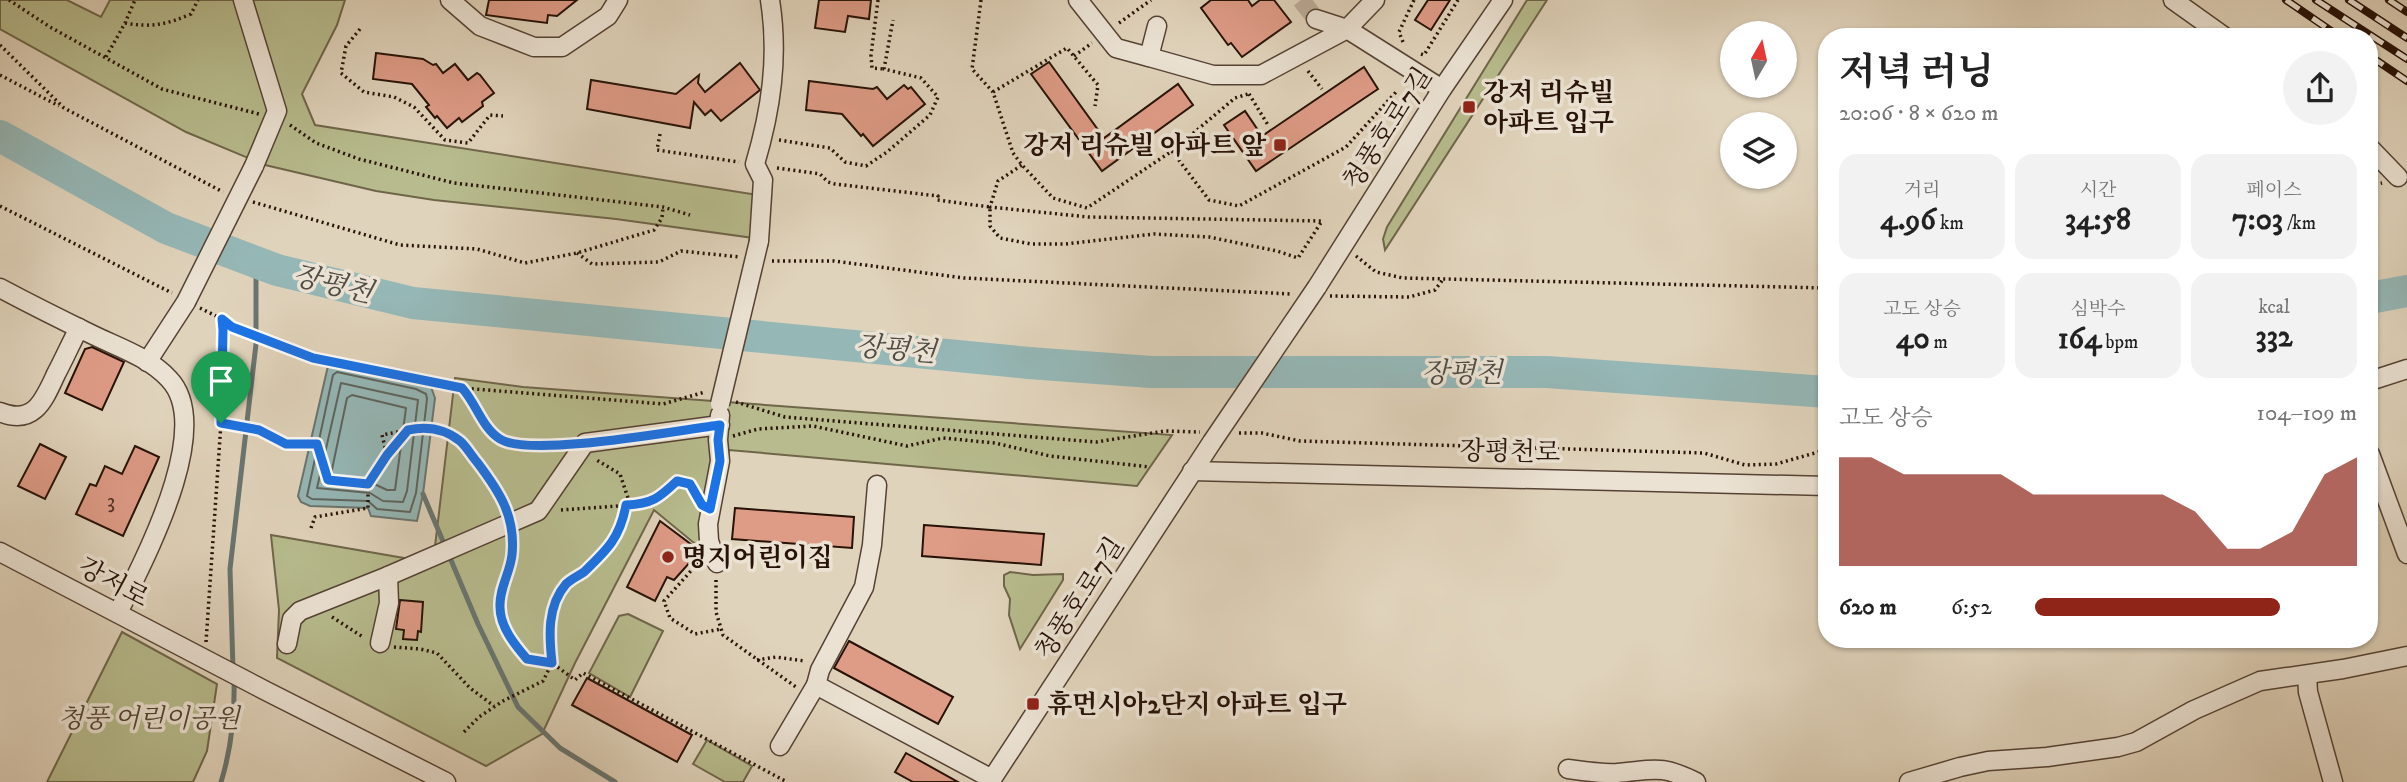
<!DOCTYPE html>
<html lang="ko">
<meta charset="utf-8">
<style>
:root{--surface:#fff;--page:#f2f2f2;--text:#222;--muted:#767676;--accent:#8f2418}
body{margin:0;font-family:"IM FELL DW Pica","Noto Serif KR",serif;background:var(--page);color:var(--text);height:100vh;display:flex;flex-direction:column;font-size:26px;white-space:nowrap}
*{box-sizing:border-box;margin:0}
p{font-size:23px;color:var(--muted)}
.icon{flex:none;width:38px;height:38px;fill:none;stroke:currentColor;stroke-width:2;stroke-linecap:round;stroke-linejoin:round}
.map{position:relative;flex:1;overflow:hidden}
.sheet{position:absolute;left:1818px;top:28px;width:560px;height:620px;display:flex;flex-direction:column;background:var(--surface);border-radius:28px;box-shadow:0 2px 5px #0004}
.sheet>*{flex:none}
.needle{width:46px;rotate:9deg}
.controls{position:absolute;left:1720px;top:21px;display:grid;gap:14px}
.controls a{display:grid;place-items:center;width:77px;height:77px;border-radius:50%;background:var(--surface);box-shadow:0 2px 5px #0004;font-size:35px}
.pin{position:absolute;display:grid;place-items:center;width:60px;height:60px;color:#fff;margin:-72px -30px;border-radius:50% 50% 50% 0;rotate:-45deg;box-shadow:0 0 7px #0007}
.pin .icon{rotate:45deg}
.round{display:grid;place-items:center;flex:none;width:74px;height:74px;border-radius:37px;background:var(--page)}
.summary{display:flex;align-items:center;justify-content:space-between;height:119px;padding:0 21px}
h1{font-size:38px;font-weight:700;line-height:52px}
.figures{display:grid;grid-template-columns:repeat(3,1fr);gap:10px;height:119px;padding:7px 21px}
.figures div{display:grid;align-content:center;border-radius:18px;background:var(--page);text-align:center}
.figures b{font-size:30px;font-weight:700}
.figures small{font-size:19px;font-weight:400}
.figures p{font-size:19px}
.chart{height:196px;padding:14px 21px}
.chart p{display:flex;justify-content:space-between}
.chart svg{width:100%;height:126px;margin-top:7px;fill:var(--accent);opacity:.7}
ul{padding:0 21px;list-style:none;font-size:23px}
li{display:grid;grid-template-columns:112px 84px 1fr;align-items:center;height:52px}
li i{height:18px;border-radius:9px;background:var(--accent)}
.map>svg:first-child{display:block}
</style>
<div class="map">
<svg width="2407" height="782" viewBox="0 0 2407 782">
<rect width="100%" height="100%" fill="#e0d3bb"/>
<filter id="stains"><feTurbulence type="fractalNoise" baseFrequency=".00286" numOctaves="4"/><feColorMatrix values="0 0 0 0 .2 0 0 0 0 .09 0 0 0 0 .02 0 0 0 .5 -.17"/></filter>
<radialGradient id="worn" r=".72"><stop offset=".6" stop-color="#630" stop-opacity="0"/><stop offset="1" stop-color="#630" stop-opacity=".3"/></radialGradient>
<g fill="#b7bb8d" stroke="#6f664a" stroke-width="2">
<path d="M0,0H67L101,17L110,0H345L337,25L302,94L315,125L764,196L761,239L616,219L434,200L376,191L265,165L186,132L0,29Z"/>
<path d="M1527,0H1547L1385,250L1383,239L1387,227Z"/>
<path d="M455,378L523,387L1172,435L1137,486L729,450L711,557L654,510L575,663L542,734L486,766L277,658L279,610L271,535L433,563Z"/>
<path d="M1010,572L1033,575L1063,574V580L1020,649L1009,615L1010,599L1004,586V575Z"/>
<path d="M628,614L663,631L630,697L589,673L619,616Z"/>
<path d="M122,632L217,684L207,751L193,782H47Z"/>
<path d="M707,740L752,766L743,782H725L693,764Z"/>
</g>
<path fill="#95b7b6" stroke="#697570" stroke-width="2" d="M334,365L419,382L431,387L435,398L423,494L417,521L371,516L368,508L310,506L301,502L298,496L328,366Z"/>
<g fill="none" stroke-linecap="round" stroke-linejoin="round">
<g stroke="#5e645e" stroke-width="2">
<path d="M337,372L416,389L426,394L427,399L416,493L410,512L377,509L368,501L312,499L307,496L333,375Z"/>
<path d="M341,383L418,400L407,491L403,502L383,501L370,493L317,488Z"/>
<path d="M352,395L406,408L395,490H387L372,483L330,479L347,398Z"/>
</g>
<g stroke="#697570" stroke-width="5">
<path d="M423,494L478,624L518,707L560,748L615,782"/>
<path d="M233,669L230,569L256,344V262"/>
<path d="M221,782C232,747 235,715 234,678"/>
</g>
<g stroke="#95b7b6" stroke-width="32">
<path d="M0,136L166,228L277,270L413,303L1029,363L1151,372H1547L1827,392"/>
<path d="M2370,298L2407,291"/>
</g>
</g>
<g fill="#de9b86" stroke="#271207" stroke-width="2">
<path d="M489,0H577L557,16L548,15L547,23L486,15Z"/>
<path d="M819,0H871L869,19L848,16L845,32L815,28Z"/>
<path d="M1211,0H1248L1252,6L1260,0H1274L1291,22L1242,57L1231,43L1228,45L1201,8Z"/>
<path d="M1428,0H1450L1431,30L1415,20Z"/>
<path d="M376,53L423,59L433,65L436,64L443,73L455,64L468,80L477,73L480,75L494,93L482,102L483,106L462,122L459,118L447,128L437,116L435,118L426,107L429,105L412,84L373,79Z"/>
<path d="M1049,62L1104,138L1178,84L1193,105L1102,171L1031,74Z"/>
<path d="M740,63L760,90L721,121L711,110L705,115L694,102L690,128L587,109L591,80L676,94L699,75L698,83L705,92Z"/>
<path d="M1364,67L1378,89L1256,171L1224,125L1245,111L1262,136Z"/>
<path d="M809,81L873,89L877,87L887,99L904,85L908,89L911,87L925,104L873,146L863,134L861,136L842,114L806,110Z"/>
<path d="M92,347L124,362L102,410L65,393L85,349Z"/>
<path d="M40,444L66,457L45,499L18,486Z"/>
<path d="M135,446L159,457L123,536L76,514L90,484L96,486L105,466L122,474Z"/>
<path d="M735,508L854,517L852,548L732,539Z"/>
<path d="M660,521L700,551L674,580L667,577L655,601L627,587Z"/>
<path d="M924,525L1044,534L1041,565L922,556Z"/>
<path d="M400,600L423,602L421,632L418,631L417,640L403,639L404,630L396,629Z"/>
<path d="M849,641L953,697L938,724L834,668Z"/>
<path d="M587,678L692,735L677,762L572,705Z"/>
<path d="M906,753L958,782H913L895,772Z"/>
</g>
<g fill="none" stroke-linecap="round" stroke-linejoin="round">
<path stroke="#bbac97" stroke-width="18" stroke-dasharray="18 9" stroke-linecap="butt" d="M1301,0L1316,19"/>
<g stroke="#554234" stroke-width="21">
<g id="minor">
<path d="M243,0L277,111L254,166"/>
<path d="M450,0L480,26L534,47H562L608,16L618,0"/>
<path d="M1078,0L1116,48L1149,57"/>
<path d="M1375,0L1347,29L1442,89"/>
<path d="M2173,0L2225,37"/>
<path d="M1316,19L1347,29"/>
<path d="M1157,26L1149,57L1213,75H1261L1347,29"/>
<path d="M2370,148L2398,177"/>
<path d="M759,241L763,180L755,164C771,110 779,57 770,0"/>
<path d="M1317,287L1442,89L1503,0"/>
<path d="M0,288C30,304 60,319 91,334C117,347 149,357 169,379C216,428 142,563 118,613"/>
<path d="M147,362L186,302"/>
<path d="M2370,381L2407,369"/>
<path d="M0,412C34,426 44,400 56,374C64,359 71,343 79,328"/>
<path d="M2370,454L2407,554"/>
<path d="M1192,471L1827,486"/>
<path d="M0,552L266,691L446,782"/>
<path d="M717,563L709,541L708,524L720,461L718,440L720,415"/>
<path d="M380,643L389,603L388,576"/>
<path d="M287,644L292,619L300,611L388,576L538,511L585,443L720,425"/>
<path d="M2307,675L2308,692L2333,782"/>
<path d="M816,685L992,779"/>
<path d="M780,746L816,685L820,670L864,587L872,545L877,485"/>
<path d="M1568,769C1584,771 1600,774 1617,773C1654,770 1660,764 1696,782"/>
<path d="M990,782L1212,442"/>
<path d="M1909,782L1960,767L1988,761L2047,757L2118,747L2136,742L2194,710L2260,681L2343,669L2407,656"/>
</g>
</g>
<g stroke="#271207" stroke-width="3.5" stroke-dasharray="2 3.5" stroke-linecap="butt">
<path d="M9,0L50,27L162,89L259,114"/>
<path d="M878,0L871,55L872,68L884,69"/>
<path d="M981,0L972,69L993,92L1013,153L1022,165L1053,198L1087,208L1172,151L1209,200L1239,206L1346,147L1397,91"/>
<path d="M125,23C151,28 168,24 191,14L198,0"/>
<path d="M1119,23L1151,0"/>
<path d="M360,29L346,46L341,73L364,92L394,97L414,107L445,140L468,143L490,115L503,116"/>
<path d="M1403,42L1399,32L1414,0"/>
<path d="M0,45L64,108L223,192"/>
<path d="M1421,54L1424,55L1458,0"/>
<path d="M1074,56L1092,43"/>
<path d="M106,57L125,23L135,0"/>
<path d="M1308,71L1322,89"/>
<path d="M0,75L59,106"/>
<path d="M993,92L1067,48L1098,85L1095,106"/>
<path d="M1249,94L1268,125"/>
<path d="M290,125L316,143L359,159L454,183L663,207L690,215"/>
<path d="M660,134L657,150L739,162"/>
<path d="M779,140L830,148L845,162L866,166L887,152L930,115L938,97L921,78L884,69L893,20"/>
<path d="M1172,151L1235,98L1248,94"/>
<path d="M777,168L820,174L828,182L835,184L938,196L937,200L990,207V226L1000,238L1031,244H1065L1154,234L1209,237L1277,251L1298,258L1322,221L1088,217L990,207L998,181L1022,165"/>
<path d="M2370,186L2382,183"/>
<path d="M253,202L400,245L477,249L525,263L577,253L654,230L662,218L663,207"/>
<path d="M0,206L172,293"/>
<path d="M577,253L592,264L659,262L681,251L740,257"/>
<path d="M1356,256L1376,272L1403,278L1827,288"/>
<path d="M772,261H834L964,278L1291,294"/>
<path d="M1330,296L1409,297L1435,290L1444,278"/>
<path d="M200,308L222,319L232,327L312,358L462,388L663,404L705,392"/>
<path d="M463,389C472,399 474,407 480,418C498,449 534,447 565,445"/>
<path d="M736,402L785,417L1096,442L1165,431L1200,432"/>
<path d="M221,423L259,430L286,444H317L328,480L368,484L387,455L382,435C441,423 452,426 487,476C494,485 504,496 506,508"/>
<path d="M1239,433H1262L1300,441L1704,453L1745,465L1776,464L1822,451L1827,452"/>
<path d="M733,436L758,429L813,426L907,446L943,438L995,443L1050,456L1150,467"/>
<path d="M387,455L408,430"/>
<path d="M561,510L646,504L659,497L677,481L690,484L695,495"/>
<path d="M311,528L315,517L368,508V484"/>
<path d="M511,540C512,556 507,567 503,583C496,615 507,635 527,659L552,663L575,680L583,673L787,782"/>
<path d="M698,563L664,601L670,618L695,634L721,629"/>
<path d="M716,580V612L723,635L796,687"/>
<path d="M332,617L363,637"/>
<path d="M206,642L221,423L222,321"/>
<path d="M394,647L420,649L437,653L470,688L494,706"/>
<path d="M757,660L776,657L805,661"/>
<path d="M464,732L479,717L503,701L543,681L552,663L550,638L556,601L567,583L581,574L616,540L624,518L628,498L620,474L595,459"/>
</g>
<use href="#minor" stroke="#ebe2d3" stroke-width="18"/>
<g stroke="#271207" stroke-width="8">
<g id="rail">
<path d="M2286,0L2340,37"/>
<path d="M2316,0L2407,59"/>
<path d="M2349,0L2407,38"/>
<path d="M2389,0L2407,12"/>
<path d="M2370,56L2407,81"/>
</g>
</g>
<use href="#rail" stroke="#ebe2d3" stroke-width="5" stroke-dasharray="16" stroke-linecap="butt"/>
<g stroke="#554234" stroke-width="21" stroke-linecap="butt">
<g id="minor-bridge">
<path d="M186,302L254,166"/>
<path d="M720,404L759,241"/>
<path d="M1212,442L1317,287"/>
</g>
</g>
<use href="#minor-bridge" stroke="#ebe2d3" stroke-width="18"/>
</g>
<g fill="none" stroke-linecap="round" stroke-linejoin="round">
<g stroke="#fff" stroke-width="14">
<path id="route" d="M222,319L232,327L313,358L462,388C476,403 482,428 500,439C530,458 679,430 720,425L718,440L720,461L710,509L702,505L690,484L677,481C659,498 652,504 626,505C620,538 607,550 584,572C578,576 571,579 566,584C547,606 549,636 552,663L527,659C515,645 500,627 500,607C499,589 510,573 512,555C516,516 499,491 477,462C471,455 466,446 460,441C445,429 427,426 408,430L387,455L368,484L328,480L317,444H286L259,430L221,423L223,330Z"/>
</g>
<use href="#route" stroke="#1a73e8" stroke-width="9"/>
</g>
<g fill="#8f2418" stroke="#ebe2d3" stroke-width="2.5">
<rect x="1462" y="100" width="14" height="14" rx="3.5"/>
<rect x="1273" y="138" width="14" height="14" rx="3.5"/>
<circle cx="668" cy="557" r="7"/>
<rect x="1026" y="697" width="14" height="14" rx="3.5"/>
</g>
<g text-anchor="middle" stroke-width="7" stroke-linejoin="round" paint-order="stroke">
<g font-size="23" fill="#553427">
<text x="111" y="508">3</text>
</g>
<g font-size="26" font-weight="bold" fill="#271207" stroke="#ebe2d3" text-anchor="start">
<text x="1483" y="101">강저 리슈빌<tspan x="1483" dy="30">아파트 입구</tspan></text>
<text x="1266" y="154" text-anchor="end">강저 리슈빌 아파트 앞</text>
<text x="682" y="566">명지어린이집</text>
<text x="1047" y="713">휴먼시아2단지 아파트 입구</text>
</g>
<g font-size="26" fill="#271207" stroke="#ebe2d3">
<text transform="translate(1387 128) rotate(-57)" y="9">청풍호로7길</text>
<text transform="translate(1510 451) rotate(1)" y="9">장평천로</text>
<text transform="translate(114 582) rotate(28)" y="9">강저로</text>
<text transform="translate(1079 598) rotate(-57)" y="9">청풍호로7길</text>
</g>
<g font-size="26" font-style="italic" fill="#52452f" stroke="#ebe2d3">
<text x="149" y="727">청풍 어린이공원</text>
</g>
<g font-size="28" font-style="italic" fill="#4e4c44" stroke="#ebe2d3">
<text transform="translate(333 283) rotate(14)" y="10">장평천</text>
<text transform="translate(896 348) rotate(5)" y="10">장평천</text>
<text x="1462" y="382">장평천</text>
</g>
</g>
<rect width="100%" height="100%" filter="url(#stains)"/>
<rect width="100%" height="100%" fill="url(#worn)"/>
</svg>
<div class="controls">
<a><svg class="needle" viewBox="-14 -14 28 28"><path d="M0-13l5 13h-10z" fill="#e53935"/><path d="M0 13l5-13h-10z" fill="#767676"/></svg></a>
<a><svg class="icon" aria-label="layers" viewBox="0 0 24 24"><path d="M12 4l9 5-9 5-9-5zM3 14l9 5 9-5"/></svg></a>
</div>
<div class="pin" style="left:221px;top:423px;background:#1e9e55"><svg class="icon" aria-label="arrive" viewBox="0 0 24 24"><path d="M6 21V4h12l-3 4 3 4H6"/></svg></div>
<section class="sheet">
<div class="summary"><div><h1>저녁 러닝</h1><p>20:06 · 8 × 620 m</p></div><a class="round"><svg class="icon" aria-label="share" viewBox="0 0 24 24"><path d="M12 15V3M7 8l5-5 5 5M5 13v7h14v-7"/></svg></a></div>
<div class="figures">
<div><p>거리</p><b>4.96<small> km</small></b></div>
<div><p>시간</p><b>34:58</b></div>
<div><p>페이스</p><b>7:03<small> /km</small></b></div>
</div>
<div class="figures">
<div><p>고도 상승</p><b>40<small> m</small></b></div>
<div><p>심박수</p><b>164<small> bpm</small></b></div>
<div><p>kcal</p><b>332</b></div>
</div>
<div class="chart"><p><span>고도 상승</span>104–109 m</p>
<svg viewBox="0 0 160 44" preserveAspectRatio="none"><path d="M0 44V6L10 6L20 12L30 12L40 12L50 12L60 19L70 19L80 19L90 19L100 19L110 25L120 38L130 38L140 32L150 12L160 6V44z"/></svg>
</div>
<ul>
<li><b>620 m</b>6:52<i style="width:76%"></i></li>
</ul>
</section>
</div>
